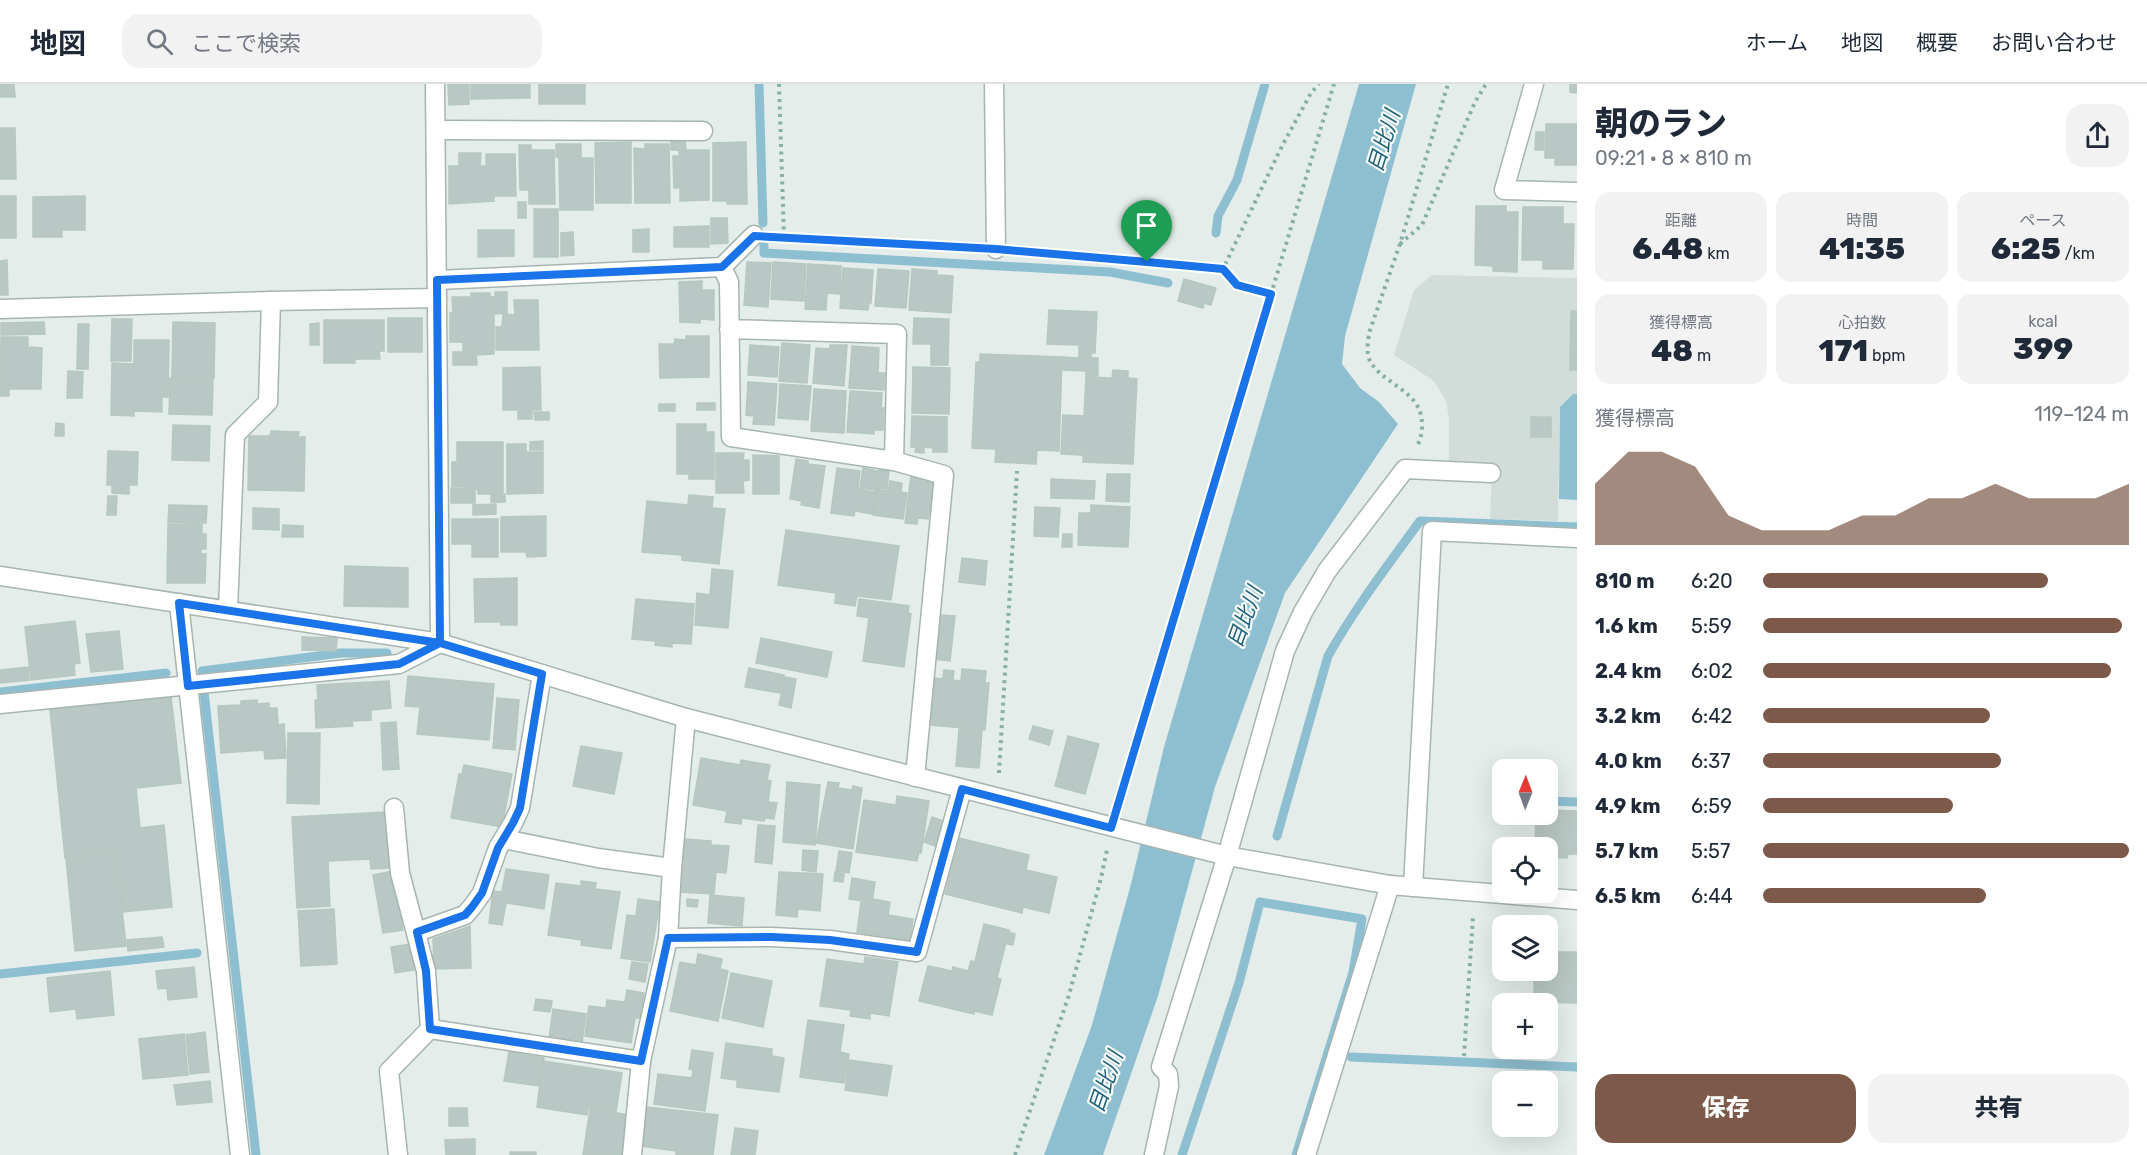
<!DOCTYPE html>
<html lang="ja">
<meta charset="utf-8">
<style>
:root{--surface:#fff;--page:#f2f2f3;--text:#1f2937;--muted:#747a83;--line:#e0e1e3;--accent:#7d5949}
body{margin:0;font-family:Rubik,"Noto Sans JP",sans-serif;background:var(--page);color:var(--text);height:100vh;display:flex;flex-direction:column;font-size:22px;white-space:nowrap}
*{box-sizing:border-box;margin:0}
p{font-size:20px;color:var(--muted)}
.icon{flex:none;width:33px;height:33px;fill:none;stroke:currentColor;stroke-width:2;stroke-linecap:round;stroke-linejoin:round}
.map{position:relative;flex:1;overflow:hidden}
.details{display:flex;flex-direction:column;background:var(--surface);width:570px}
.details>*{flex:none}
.needle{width:39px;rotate:1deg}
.tools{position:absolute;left:1492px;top:675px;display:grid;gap:12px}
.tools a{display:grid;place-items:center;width:66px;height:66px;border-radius:12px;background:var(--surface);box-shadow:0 6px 24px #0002;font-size:30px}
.pin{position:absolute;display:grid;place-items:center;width:51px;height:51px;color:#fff;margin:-62px -26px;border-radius:50% 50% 50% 0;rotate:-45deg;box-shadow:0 0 6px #0007}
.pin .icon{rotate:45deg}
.round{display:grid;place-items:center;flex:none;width:63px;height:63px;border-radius:18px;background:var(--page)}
.head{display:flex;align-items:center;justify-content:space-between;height:102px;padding:0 18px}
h1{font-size:33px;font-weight:800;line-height:45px}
.figures{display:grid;grid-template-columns:repeat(3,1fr);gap:9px;height:102px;padding:6px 18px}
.figures div{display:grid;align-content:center;border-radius:15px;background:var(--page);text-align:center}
.figures b{font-size:30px;font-weight:800}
.figures small{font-size:16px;font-weight:400}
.figures p{font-size:16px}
.chart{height:168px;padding:12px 18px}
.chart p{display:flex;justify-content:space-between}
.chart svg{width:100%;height:108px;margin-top:6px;fill:var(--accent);opacity:.7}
.primary-button{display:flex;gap:12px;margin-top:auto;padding:12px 18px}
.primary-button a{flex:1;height:69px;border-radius:18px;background:var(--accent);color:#fff;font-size:24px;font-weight:800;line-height:69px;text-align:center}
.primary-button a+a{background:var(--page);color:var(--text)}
ul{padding:0 18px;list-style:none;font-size:20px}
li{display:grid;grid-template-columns:96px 72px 1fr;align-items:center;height:45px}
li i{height:15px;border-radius:8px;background:var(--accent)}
header{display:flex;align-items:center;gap:36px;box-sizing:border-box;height:84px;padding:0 30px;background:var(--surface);border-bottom:2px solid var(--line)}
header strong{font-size:28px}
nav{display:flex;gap:33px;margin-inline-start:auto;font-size:21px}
.search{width:420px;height:54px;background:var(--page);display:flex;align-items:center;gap:15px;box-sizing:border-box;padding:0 21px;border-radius:18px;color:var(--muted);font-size:22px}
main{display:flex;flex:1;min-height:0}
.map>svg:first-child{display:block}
</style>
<header>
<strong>地図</strong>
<div class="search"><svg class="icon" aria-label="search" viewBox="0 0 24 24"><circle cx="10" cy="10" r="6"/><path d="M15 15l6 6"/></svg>ここで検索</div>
<nav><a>ホーム</a><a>地図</a><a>概要</a><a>お問い合わせ</a></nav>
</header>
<main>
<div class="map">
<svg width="1577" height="1071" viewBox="0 0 1577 1071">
<rect width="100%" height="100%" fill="#e4edea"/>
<path fill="#d2ddd9" d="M1432,191L1577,194V310H1573L1560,324L1558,437L1490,435L1492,380L1449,378V335L1446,317L1434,297L1394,271L1414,206Z"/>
<g fill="#8ebfd1">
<path d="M1359,0H1416L1345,252L1342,280L1360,304L1379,318L1398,340L1285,509L1215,703L1158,912L1103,1071H1044L1092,941L1131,800L1164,663Z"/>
<path d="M1573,310H1577V416L1559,415L1560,323Z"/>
</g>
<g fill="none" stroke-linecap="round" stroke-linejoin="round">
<g stroke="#8ebfd1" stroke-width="9">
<path d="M759,0L763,139"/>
<path d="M1216,149L1218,132L1237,96L1265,0"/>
<path d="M764,162V169L1110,188L1168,199"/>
<path d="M202,587L341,569H387"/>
<path d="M0,608L166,589"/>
<path d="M204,608L256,1071"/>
<path d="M1548,717L1577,718"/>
<path d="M1277,752L1328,572C1355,524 1388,481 1420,437L1577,443"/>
<path d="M0,890L197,869"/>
<path d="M1351,973L1577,983"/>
<path d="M1182,1071L1239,899L1260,818L1362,835L1353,888L1296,1071"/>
</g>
</g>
<g fill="#b9c8c4" stroke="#b6c7c2" stroke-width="1.5">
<path d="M0,0H14L15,13H0Z"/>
<path d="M448,0H469V20L449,21Z"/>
<path d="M471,0H530V14L471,15Z"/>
<rect x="539" y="0" width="46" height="20"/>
<path d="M1570,0H1577V9L1570,8Z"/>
<path d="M1546,40H1577V81H1555V74H1545Z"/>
<path d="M0,44H15L16,95H0Z"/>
<path d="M1536,48H1544V66H1535Z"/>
<path d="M671,57H685L686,66H671Z"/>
<path d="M631,58V119H596L595,59Z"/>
<path d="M746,58L747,120H727V117H713V59Z"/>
<rect x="556" y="60" width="25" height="13"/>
<path d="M645,60H669L670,119H635L634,64L645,65Z"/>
<path d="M519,61H531V66H554L555,120H529V106H520Z"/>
<path d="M679,66H709V116L680,117V104H674L673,72H679Z"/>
<path d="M459,69H481L480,82H486V70H515L516,112H494V117L449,120V82H459Z"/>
<path d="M559,74H593V126H560Z"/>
<rect x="0" y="112" width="16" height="42"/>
<path d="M85,112V146H62V153H33V113Z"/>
<rect x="518" y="118" width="8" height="16"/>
<path d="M1476,122H1506V128H1518L1517,188L1493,187V182L1475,181Z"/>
<path d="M1523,123H1563V140H1574L1573,185H1543V176H1522Z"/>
<rect x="534" y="125" width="24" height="48"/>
<path d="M711,134H727L728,159L711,160Z"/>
<path d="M709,142V163H674V143Z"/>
<path d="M649,145V168H633V146Z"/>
<path d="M478,146H514V172L478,173Z"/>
<path d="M573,148L574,171L561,172V149Z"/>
<path d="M7,176L8,211H0V177Z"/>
<path d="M747,178L771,179L768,223L744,221Z"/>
<path d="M773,178L806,180L804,217L771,215Z"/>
<path d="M808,180L841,182L840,210L827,209L826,226L805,225Z"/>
<path d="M843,184L873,186L871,219H869L868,226L840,224Z"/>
<path d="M878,185L909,187L906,224L875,222Z"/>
<path d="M912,185L937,187V191L953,192L951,229L909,226Z"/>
<path d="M1184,195L1216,204L1211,221L1204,219L1203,224L1178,217Z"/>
<path d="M702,197V206H714V236L700,235V239L680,238L679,198Z"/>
<path d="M495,208H507V229L495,230Z"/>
<path d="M471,209H490V213H494V270L478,271L477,267H463V258H450V229H453L452,213H471Z"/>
<path d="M514,216H538L539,266H496V243H502L503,230L515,231Z"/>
<path d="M1049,226L1097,228L1095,269H1079V261L1047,260Z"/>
<path d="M1571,227H1577V286H1570Z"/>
<rect x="388" y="234" width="34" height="34"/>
<path d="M914,234L949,235L948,281H931V260H913Z"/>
<path d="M112,235H132L131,277H111Z"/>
<path d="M324,236H384V267H379L380,275H355V279H324Z"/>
<path d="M44,238L45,250L1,251V239Z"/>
<path d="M173,238L215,239L214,294L172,293Z"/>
<path d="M319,239V261H310V240Z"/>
<path d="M78,240H89L88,285H77Z"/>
<path d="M686,252H709V293L660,294L659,260H674L675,255L686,256Z"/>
<path d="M1,253H28V263L42,264L41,305H9V312H0Z"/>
<path d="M134,256H169L168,313H162V328L134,327V332L111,331L112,279L134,280Z"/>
<path d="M782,259L810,261L807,299L779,297Z"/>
<path d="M750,261L779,263L777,293L748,291Z"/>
<path d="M830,261H847L844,302L813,299L816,264L830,265Z"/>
<path d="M852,262L879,264L878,289H885L884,306L849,304Z"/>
<path d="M453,268H476L477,281H453Z"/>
<path d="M1079,269L1091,270V274H1098V292H1086V287L1063,286V273L1079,274Z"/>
<path d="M980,270L1062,273L1059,367L1037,366L1036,380L995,378L996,365L972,364L976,278H980Z"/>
<path d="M540,283L541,326H532V335H518V326H503V284Z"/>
<path d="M913,283L950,284L949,330L912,329Z"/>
<path d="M1113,286L1128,287V294L1137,295L1133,380L1083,378V371L1061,370L1063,331L1084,332L1086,293L1112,294Z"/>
<path d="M68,287L83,288L82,314H67Z"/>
<path d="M170,294L213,295L212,331L169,330Z"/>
<path d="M748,298L777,300L774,341L753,340L754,332L746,331Z"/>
<path d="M780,300L811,302L808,336L778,334Z"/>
<path d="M814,305L846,307L844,349L811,347Z"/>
<path d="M850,307L882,309L881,324H884L883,346H874V350L847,348Z"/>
<rect x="697" y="319" width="18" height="7"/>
<rect x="659" y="320" width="16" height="7"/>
<path d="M534,328H549V336H535Z"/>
<path d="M912,332L947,333V368H933V364L924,363V369L915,368L916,363H911Z"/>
<rect x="1531" y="333" width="20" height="20"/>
<path d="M56,339L64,340V352H55Z"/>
<path d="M677,340H706V348H714V395H689V390H677Z"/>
<path d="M173,341L210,342L209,377L172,376Z"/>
<path d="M271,347L299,348L298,353H305L304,407L248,406L249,352H270Z"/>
<path d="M543,357V366H530V358Z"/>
<path d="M457,358H503V410H478V405H464L465,403H452V378H457Z"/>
<path d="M507,360H526V368H543V409L507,410Z"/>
<path d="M108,367L138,368L137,401H129V410L112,409V401H107Z"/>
<path d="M716,369H744L743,376H749V396L743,397L744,409H716Z"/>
<path d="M753,371L779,372V410H753Z"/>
<path d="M796,375L808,377V380L825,382L819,424L801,421L802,417L790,415Z"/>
<path d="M837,384L860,387L858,405L875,408L872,430L855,427L854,432L831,429Z"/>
<path d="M863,384L878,387L875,406L860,404Z"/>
<path d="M879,386L889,387L887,405L876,404Z"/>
<path d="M1107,390H1130L1129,418L1106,417Z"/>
<path d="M911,391L924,393L923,397L934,399L928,435L918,434L917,440L905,439Z"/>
<path d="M1051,395L1095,397L1094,415L1051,414Z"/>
<path d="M890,397L902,399L901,408L907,409L903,435L873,431L876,405L888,407Z"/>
<path d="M451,404L475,406V419H451Z"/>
<rect x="491" y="410" width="14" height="8"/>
<path d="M689,411L713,413L712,424L725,425L719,480L682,476V471L642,468L647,417L688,421Z"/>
<path d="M108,412H117L116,431H107Z"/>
<path d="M496,420V430L473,431V421Z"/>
<path d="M169,421L207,422L206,439L168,438Z"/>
<path d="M1091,421L1130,423L1128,463L1078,461L1079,429H1091Z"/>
<path d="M1035,423L1060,424L1058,453L1034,452Z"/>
<path d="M253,424L279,425V446L253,445Z"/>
<path d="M546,432V472L527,473L526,468H501V433Z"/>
<path d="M452,435H498V473H472V460H452Z"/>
<path d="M168,440H202V450H206V465H201V470H206L205,499H167Z"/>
<path d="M283,441L303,442V453H282Z"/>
<path d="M786,446L899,462L891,516L857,512L855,522L835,519L836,509L778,501Z"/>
<path d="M1063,450H1072V463H1062Z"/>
<path d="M962,474L987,477L985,501L959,498Z"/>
<path d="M345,482L408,484V523L344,522Z"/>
<path d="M712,485L733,487L728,544L695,541L697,509L710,511Z"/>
<path d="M517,494V541H501V538H475L474,495Z"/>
<path d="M636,515L694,520L691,560L672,559V563L655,561L656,557L632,555Z"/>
<path d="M859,515L909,522L908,529L911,530L904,583L863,577L869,534L857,532Z"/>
<path d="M938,531L955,532L950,577L934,575Z"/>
<path d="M75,537L80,579L74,580L75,591L31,596L25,543Z"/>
<path d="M119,547L123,585L91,588L86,550Z"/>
<path d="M302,553L337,554L336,567L302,566Z"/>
<path d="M761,554L832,568L827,593L756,579Z"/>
<path d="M28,583L29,596L0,599V586Z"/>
<path d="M749,584L784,591L780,609L745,603Z"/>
<path d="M962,585L986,587L985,599H989L985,646L931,641L935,594L961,597Z"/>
<path d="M944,586L954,587L953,595L943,594Z"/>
<path d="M408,592L494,600L489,656L417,650L420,623L405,622Z"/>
<path d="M785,593L796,595L791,624L779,621Z"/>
<path d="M389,597L391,624L371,626V636L352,637L353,642L316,644L315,616H318L317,601Z"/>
<path d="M171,612L181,699L136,704L140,744L164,741L172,823L123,828L117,768L65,774L50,625Z"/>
<path d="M497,614L519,616L515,666L493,664Z"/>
<path d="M257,616V620L269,619V624H277L278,641L284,640L286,674L265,675L264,666L221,669L218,622L241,621V617Z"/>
<path d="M396,638L399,685L383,686L381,639Z"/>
<path d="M1033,642L1053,647L1049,661L1029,655Z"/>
<path d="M959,645L982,647L979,684L956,682Z"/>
<path d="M288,649H320L319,720L287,719Z"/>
<path d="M1068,652L1099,660L1085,710L1055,702Z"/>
<path d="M581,662L622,669L614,710L573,702Z"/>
<path d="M701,674L740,681L741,676L770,681L767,696L771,697L768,718L777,719L774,735L765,734L764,737L742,734L741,740L725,738L727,727L693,721Z"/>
<path d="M464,681L512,690L502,743L451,734L459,690H462Z"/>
<path d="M787,698L820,701L815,761L783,758Z"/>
<path d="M828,698L839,699L838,704L852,706L853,702L862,704L853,765L816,759Z"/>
<path d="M897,712L929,717L921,769L919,768L917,777L856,768L864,716L896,721Z"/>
<path d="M1548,726L1577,727V770H1568L1567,774L1548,773V764H1535L1536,730H1548Z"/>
<path d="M386,728L389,784L371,785L370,775L328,777L330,822L297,824L292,733Z"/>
<path d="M932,733L943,737L935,762L924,758Z"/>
<path d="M758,741L775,742L772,780L755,778Z"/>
<path d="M959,754L1029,771L1026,786L1057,793L1049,829L1023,823L1022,829L945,810Z"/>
<path d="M684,755L711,757V761L729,762L726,789L716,788L714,810L680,808Z"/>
<path d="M803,766L818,767L816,788L802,786Z"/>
<path d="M839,767L852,769L849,789L836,787Z"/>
<path d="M116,769L126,862L75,867L66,774Z"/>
<path d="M506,785L549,791L544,825L506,819L502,841L489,839L493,807L502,808Z"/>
<path d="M393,787L403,846L383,849L373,791Z"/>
<path d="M779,788L823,790L820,827L798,825L797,833L776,831Z"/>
<path d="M835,788L844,790L843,798L834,797Z"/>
<path d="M852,794L875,798L872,818L849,815Z"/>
<path d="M581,797L596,799L595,805L620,808L611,865L581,861L582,856L548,851L556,799L581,802Z"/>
<path d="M710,811L744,814L742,842L708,839Z"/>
<path d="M638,815L660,818L650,878L621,874L627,831L636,832Z"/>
<path d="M687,815L698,816L697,823L687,822Z"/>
<path d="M873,815L890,818L888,831L913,835L910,856L857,848L861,818L873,819Z"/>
<path d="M334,825L337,880L301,882L298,827Z"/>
<path d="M984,840L1009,846L997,894L1001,895L992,931L974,927V930L919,917L928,882L952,887L953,883L968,887L971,877L975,878Z"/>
<path d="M470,842L471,884L434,885L433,855Z"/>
<path d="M1009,848L1015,850L1013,861L1007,860Z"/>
<path d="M162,853L164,863L128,867L127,856Z"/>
<path d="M410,860L414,886L395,889L391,863Z"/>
<path d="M1548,868H1577V919L1534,918V886H1548Z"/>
<path d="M698,870L722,875L720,885L728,887L718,937L670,927L680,878L696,881Z"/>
<path d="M865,873L898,878L889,932L870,929V935L850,932L851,926L820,922L827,875L864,880Z"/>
<path d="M632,878L648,880L645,898L629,895Z"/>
<path d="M194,883L197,913L168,916L167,904L158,905L156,887Z"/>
<path d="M110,887L114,931L77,935L76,925L50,928L47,894Z"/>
<path d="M731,889L772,897L763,943L722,934Z"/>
<path d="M627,906L644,909L640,934H635L631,959L585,952L589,922L606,924L607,916L625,918Z"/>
<path d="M536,915L552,917L550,928L534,926Z"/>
<path d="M553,925L586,930L582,959L549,954Z"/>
<path d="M808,936L844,941L840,968L849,970L844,999L800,993Z"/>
<path d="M205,948L209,988L190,990L186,951Z"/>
<path d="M184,950L188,991L143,995L139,955Z"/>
<path d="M726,959L772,965V972L784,974L779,1008L737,1003V996L721,994Z"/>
<path d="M692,966L713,969L705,1027L654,1020L658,990L692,994L693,986L689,985Z"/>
<path d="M509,968L544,974L539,1002L504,997Z"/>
<path d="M849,976L892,982L887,1012L845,1006Z"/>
<path d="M543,977L622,989L616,1028L588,1024L587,1031L537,1023Z"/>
<path d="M210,997L212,1018L177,1021L174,1001Z"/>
<path d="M647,1023L718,1031L713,1071H676V1067L642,1062Z"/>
<path d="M449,1024H467L468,1042H449Z"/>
<path d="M590,1025L630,1031L624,1071H583Z"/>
<path d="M735,1044L758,1047L755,1071H731Z"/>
<path d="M475,1055V1071H446L445,1056Z"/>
<rect x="510" y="1068" width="26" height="3"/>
</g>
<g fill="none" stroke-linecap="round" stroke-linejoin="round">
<g stroke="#a7b5b2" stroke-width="21">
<path id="service" d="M436,46L703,47"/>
</g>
<g stroke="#a7b5b2" stroke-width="21">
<g id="minor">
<path d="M435,0L440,559"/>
<path d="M994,0L996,165"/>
<path d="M1534,0L1504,106L1577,108"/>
<path d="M722,183L729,198L731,353L894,377L897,250L729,245"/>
<path d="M437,196L722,183L754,151"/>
<path d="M0,225L271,217L437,214"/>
<path d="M894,377L944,391L915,693"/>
<path d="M0,492L440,559L686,634L1227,772L1390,801L1577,816"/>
<path d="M179,519L240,1071"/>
<path d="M228,526L235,351L268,318L271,217"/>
<path d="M0,620L399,580L440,559"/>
<path d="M394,724L400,789L426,887L430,945"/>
<path d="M504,755L598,774L672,784"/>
<path d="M1413,803L1432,447L1577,454"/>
<path d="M417,848L465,831L472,823L482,809L498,764L513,739L520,724L542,590"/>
<path d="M668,854L772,853L830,856L917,868L962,705"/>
<path d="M398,1071L389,987L430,945L641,977L668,854L672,784L686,634"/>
<path d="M632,1071L641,977"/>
<path d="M1154,1071L1169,1002L1168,990L1161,983L1227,772L1285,567L1303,528L1327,487L1405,385L1491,389"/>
<path d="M1306,1071L1390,801"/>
</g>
</g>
<g stroke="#85b0a7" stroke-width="4" stroke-dasharray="3 4.5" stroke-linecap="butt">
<path d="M779,0L784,153"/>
<path d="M777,153L973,164"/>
<path d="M1400,160L1422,141L1475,18L1486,0"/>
<path d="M1019,167L1223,185L1282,62L1311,9L1319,0"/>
<path d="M1223,185L1237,201L1271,210"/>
<path d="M1418,360C1421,354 1422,348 1422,342C1423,306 1384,302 1370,277C1366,269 1368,257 1369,249L1400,160L1448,0"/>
<path d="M999,689L1017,387"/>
<path d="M1118,721L1334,0"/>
<path d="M1464,972L1473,832"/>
<path d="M1015,1071L1069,911L1101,794L1107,766"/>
</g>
<use href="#service" stroke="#fff" stroke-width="18"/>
<use href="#minor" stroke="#fff" stroke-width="18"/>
</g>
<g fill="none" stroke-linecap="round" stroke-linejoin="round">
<g stroke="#fff" stroke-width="12">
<path id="route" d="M1147,178L996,165L754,152L722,183L437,196L440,559L399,580L188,602L179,519L440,559L542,590L520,724L513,739L498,764L482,809L472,823L465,831L417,848L426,887L430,945L641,977L668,854L772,853L830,856L917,868L962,705L1111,744L1271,210L1237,201L1223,185L1147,178"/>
</g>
<use href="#route" stroke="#1a73e8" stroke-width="8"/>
</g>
<g text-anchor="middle" stroke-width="4.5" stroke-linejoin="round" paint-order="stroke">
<g font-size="21" font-style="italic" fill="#1e607a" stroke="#f5faf8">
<text transform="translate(1384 57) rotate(-73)" y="7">目比川</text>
<text transform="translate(1245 533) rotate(-70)" y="7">目比川</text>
<text transform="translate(1106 998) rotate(-71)" y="7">目比川</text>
</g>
</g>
</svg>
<div class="tools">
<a><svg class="needle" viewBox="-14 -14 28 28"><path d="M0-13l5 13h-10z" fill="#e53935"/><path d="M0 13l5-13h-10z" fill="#747a83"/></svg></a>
<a><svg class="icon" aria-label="locate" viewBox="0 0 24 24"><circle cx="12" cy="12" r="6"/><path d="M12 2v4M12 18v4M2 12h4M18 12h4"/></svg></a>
<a><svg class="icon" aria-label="layers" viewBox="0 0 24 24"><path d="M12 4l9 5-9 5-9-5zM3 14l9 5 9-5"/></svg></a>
<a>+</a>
<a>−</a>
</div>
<div class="pin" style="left:1147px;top:178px;background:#1e9e55"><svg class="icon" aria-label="arrive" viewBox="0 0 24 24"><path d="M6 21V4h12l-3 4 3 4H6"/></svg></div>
</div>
<section class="details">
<div class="head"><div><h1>朝のラン</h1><p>09:21 · 8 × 810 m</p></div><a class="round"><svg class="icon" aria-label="share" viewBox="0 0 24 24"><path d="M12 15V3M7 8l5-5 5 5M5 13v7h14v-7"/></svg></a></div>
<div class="figures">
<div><p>距離</p><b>6.48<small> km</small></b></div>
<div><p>時間</p><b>41:35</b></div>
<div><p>ペース</p><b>6:25<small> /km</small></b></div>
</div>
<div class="figures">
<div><p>獲得標高</p><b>48<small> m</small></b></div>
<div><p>心拍数</p><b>171<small> bpm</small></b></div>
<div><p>kcal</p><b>399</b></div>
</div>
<div class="chart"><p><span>獲得標高</span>119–124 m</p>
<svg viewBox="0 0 160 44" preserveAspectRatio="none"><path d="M0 44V19L10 6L20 6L30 12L40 32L50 38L60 38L70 38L80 32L90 32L100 25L110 25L120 19L130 25L140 25L150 25L160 19V44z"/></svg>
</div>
<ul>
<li><b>810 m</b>6:20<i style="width:78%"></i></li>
<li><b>1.6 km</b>5:59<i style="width:98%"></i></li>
<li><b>2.4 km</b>6:02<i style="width:95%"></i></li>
<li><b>3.2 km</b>6:42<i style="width:62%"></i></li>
<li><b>4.0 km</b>6:37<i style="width:65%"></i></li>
<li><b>4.9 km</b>6:59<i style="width:52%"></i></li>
<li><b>5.7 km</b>5:57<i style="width:100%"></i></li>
<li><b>6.5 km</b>6:44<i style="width:61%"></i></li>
</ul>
<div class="primary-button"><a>保存</a><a>共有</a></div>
</section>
</main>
